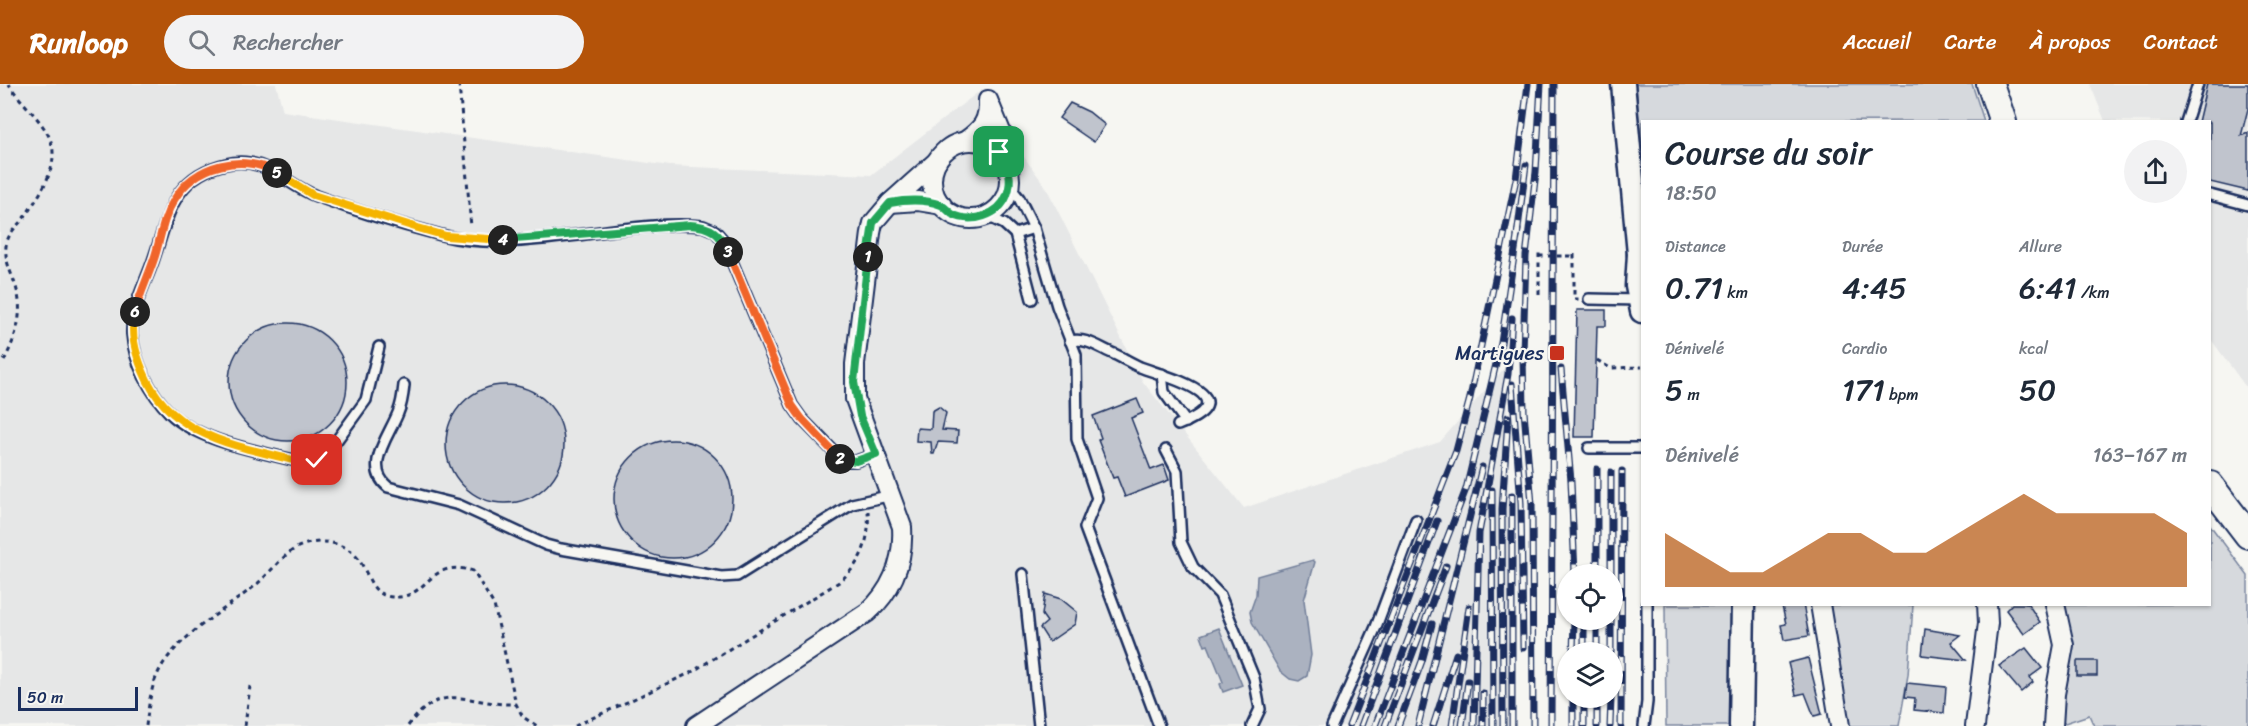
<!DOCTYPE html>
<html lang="fr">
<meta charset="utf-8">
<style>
:root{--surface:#fff;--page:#f2f2f3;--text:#1f2937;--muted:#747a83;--accent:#b45309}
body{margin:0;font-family:Sriracha,sans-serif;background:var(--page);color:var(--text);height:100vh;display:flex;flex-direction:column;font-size:22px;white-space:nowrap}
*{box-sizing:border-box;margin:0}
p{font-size:20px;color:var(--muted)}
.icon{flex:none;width:33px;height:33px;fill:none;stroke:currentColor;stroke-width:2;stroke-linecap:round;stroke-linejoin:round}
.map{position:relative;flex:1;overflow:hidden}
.sheet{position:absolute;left:1641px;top:36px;width:570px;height:486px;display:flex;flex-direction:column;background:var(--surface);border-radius:0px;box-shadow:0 2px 4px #0004}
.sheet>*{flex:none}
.buttons{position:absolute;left:1557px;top:480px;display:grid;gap:12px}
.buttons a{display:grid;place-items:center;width:66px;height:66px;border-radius:50%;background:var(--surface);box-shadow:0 2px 4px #0004;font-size:30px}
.scale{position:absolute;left:18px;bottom:15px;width:120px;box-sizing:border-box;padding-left:6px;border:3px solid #1b2f5e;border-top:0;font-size:16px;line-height:21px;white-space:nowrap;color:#1b2f5e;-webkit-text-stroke:4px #f6f6f2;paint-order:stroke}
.pin{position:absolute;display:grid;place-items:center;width:51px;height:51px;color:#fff;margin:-26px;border-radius:12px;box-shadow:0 3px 9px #0006}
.km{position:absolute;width:30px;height:30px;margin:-15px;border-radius:50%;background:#222;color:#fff;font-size:16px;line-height:30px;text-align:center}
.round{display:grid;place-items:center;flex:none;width:63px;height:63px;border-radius:32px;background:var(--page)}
.headline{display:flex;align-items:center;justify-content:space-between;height:102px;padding:0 24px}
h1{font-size:33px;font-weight:600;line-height:45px}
.stats{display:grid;grid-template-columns:repeat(3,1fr);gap:9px;height:102px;padding:6px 24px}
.stats div{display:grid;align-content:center}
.stats b{font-size:30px;font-weight:600}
.stats small{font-size:16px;font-weight:400}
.stats p{font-size:16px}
.chart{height:168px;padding:12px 24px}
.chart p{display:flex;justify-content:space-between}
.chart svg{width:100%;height:108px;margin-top:6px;fill:var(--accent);opacity:.7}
header{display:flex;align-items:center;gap:36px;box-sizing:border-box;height:84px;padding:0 30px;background:var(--accent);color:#fff}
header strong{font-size:28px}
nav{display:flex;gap:33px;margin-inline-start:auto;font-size:21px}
.search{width:420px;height:54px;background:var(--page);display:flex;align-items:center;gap:15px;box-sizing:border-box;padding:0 21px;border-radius:33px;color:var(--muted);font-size:22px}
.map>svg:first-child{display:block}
</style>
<header>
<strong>Runloop</strong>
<div class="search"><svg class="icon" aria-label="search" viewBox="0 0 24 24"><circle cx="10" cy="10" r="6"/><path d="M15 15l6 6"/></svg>Rechercher</div>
<nav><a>Accueil</a><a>Carte</a><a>À propos</a><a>Contact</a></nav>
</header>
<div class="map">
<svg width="2248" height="642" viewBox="0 0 2248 642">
<rect width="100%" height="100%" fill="#f6f6f2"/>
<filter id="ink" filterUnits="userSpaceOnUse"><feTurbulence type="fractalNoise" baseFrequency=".0167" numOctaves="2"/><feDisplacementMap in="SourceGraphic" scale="12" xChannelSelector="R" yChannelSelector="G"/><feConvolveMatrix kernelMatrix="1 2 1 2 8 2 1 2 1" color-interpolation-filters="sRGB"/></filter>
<g filter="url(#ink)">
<g fill="#e6e7e7">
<path d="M0,0H276L283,27L670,82L871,91L977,9L1046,103L1143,298L1244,424L1440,358L1506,282L1514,642H0Z"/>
<path d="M2090,0H2248V306L2210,254V38L2105,37Z"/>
</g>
<g fill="#d6d9dd" stroke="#78849e" stroke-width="1.5">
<path d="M1636,0H1972L1984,37L1642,38V77Z"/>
<path d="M2210,441L2248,492V642H2094L2089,631L2059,641C2062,599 2076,563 2063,521L2210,520Z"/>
<path d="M1665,521H1734L1733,642H1666Z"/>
<path d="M1825,521H1913L1908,591L1899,642H1848Z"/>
</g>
<g fill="#abb2c0" stroke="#717e99" stroke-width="1.5">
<path d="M1313,476L1315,478L1304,516L1311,571L1307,592L1299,597L1290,595L1280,587L1252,538L1250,528L1256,511L1257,492Z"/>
<path d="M1219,544L1242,601L1223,608L1220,600L1223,598L1208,561L1205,562L1201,551Z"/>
</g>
<g fill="#c0c4cd" stroke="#1b2f5e" stroke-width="1.5">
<path d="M2207,0H2248V25L2241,52L2248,49V107L2210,98V38H2198Z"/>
<path d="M1070,19L1089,28L1105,41L1094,58L1059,34Z"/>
<path d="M1577,226H1606V242H1597L1594,353H1574Z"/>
<circle cx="288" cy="298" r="59"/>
<circle cx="505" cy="360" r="59"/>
<path d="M1137,315L1143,329L1131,334L1151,386L1164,381L1169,396L1125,413L1117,393L1113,394L1098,356L1101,354L1093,332Z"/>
<path d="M939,323L946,329L942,346L958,347L957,359L938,358L934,370H932L931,358L916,357L917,344L931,345L932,327Z"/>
<circle cx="673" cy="415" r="59"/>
<path d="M1045,510L1061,515L1077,528L1075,540L1049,558L1040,544L1047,538L1042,531Z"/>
<path d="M1791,520H1803L1809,552L1784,556L1781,541L1786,540L1782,522Z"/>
<path d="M2012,520H2028L2040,538L2024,550L2006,526Z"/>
<path d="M1925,545L1960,551L1951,558L1966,576L1922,571Z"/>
<path d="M2026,564L2042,584L2030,593L2033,598L2021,608L1999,582Z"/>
<path d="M1808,574L1822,630L1814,632L1805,609L1796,611L1788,579Z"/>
<rect x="2077" y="577" width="20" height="15"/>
<path d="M1907,599L1946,603L1944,629L1914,626L1915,614L1905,613Z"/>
</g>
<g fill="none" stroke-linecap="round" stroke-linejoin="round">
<g stroke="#1b2f5e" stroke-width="14">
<g id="service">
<path d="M2186,38L2198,0"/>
<path d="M1010,103L1019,114L1034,144L1057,222L1076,271L1077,355L1097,414L1085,444L1159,642"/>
<path d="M2210,111L2248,121"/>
<path d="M987,132L1004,140L1015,150L1034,144"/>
<path d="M1015,150L1032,215"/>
<path d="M1589,215L1640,216"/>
<path d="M1070,257C1086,253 1100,264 1114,270C1123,274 1131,279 1140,283C1166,293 1251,313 1178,341"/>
<path d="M379,263L366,316L326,371L305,379C265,368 200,359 170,329C150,309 134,278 132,250C131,223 146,199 154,174C169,130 173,92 226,80C264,71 284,99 316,112C356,127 399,140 441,151C523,172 620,135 703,142L715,147L723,156L792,321L802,335L843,377H856L876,370"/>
<path d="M1162,290L1164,308L1186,338"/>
<path d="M404,301C403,311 402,320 398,329C389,352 363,383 388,403L459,421L546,461L561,465L721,493L737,492L852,420L892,411"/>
<path d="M1589,364H1642"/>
<path d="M1166,366L1177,387L1181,458L1193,483L1220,511L1254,594L1260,625L1252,642"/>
<path d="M1023,490L1039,642"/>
<path d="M1332,642L1376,543L1416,436"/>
<path d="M1644,642L1647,618V520"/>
</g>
</g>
<g stroke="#1b2f5e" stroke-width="22">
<g id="minor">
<path d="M965,57C982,45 989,37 988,16L1004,55L1007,78"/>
<circle cx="971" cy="96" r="39"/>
<path d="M937,77L890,119L918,117L942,121"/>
<path d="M1820,520L1840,642"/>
<path d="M696,642L868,528C893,505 904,477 902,443L855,315V280L871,149L873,139L890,119"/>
<path d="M1975,642L1988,539L1987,520"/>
<path d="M2053,642L2055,610L2064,561L2055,520"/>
</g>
</g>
<g stroke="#1b2f5e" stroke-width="27">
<g id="tertiary">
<path d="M1623,0L1639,170L1642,183"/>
<path d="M1639,170L1637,202L1642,227"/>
<path d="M1741,642L1743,520"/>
</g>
</g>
<g stroke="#1b2f5e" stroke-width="30">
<g id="secondary">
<path d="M1990,0L2003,38"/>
<path d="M2210,401L2248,451"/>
</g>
</g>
<g stroke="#1b2f5e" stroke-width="3" stroke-dasharray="4.5 4.5" stroke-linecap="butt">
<path d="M459,0L471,143"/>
<path d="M1574,170V215H1579"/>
<path d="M1539,210V169"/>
<path d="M1597,276L1610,284L1642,283"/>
<path d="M4,277C14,257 23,234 18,211C15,194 4,180 6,162C8,148 18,142 26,131C37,115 54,90 53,69C53,43 21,21 9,0"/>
<path d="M146,642C149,619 151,597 165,577C189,545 225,526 256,501C270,489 280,474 296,464C308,458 323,456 336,460C373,470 361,510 392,513C429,516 427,473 473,487L494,521L516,620L523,633L537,642"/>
<path d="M245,642L250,602"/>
<path d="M408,642C444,594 469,622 516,620"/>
<path d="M575,642L690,589L839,498C862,479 870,457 868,427"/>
</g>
<use href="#service" stroke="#f6f6f2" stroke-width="9"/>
<use href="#minor" stroke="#f6f6f2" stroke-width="18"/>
<use href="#tertiary" stroke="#f6f6f2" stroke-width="22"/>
<use href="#secondary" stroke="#f6f6f2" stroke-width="26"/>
<g stroke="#1b2f5e" stroke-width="7">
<g id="rail">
<path d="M1517,152L1526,81"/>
<path d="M1561,285L1571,397L1575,490"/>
<path d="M1512,300L1521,419L1523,564"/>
<path d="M1492,406L1493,642"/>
<path d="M1597,490V385"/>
<path d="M1611,490V388"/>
<path d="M1573,568L1574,536"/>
<path d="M1584,568V536"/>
<path d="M1597,568V536"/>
<path d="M1611,568V536"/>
<path d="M1483,609V642"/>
<path d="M1349,642L1456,367L1470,314L1516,95L1528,0"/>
<path d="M1361,642L1437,437"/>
<path d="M1375,642L1466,405L1501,259L1518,146"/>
<path d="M1385,642L1446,482"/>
<path d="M1398,642L1422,577L1432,540"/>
<path d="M1418,642L1482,383"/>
<path d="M1433,642L1456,570"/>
<path d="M1452,642L1469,523"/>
<path d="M1462,642L1468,597"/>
<path d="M1474,642L1479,449L1508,290L1512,234"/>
<path d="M1503,642L1502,425L1508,333"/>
<path d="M1512,642V411"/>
<path d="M1533,642L1532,420L1524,327L1523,269L1526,172L1536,88L1541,0"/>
<path d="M1551,642L1554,0"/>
<path d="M1573,642V614"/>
<path d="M1584,642V614"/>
<path d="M1597,642V614"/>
<path d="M1610,642L1611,614"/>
<path d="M1621,642L1622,387"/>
</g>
</g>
<use href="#rail" stroke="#f6f6f2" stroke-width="4.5" stroke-dasharray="14" stroke-linecap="butt"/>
<path stroke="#1b2f5e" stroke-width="3" stroke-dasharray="4.5 4.5" stroke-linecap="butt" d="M1539,172H1574"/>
</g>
</g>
<g fill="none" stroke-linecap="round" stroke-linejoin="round" filter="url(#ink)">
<g stroke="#fff" stroke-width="12">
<path id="split-1" d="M868,173L873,139L890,119C906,116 925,115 941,121C945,123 948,127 952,130C971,140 999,132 1007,111C1013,95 1009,82 999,68"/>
</g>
<g stroke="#fff" stroke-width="12">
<path id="split-2" d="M840,375L856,377L876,370L860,332L854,298L868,173"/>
</g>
<g stroke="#fff" stroke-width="12">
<path id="split-3" d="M728,168L792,321L802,335L840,375"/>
</g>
<g stroke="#fff" stroke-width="12">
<path id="split-4" d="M503,156L690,141C710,142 721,149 728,168"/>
</g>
<g stroke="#fff" stroke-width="12">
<path id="split-5" d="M277,89L313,111L418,144L446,152L503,156"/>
</g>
<g stroke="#fff" stroke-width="12">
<path id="split-6" d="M135,228C140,209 149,191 155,172C161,153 163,133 174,116C195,80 243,69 277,89"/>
</g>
<g stroke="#fff" stroke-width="12">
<path id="split-7" d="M135,228C130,249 135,268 143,287C171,356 241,362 305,379L317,376"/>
</g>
<use href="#split-1" stroke="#22a559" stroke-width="8"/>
<use href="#split-2" stroke="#22a559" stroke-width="8"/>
<use href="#split-3" stroke="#f0652b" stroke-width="8"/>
<use href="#split-4" stroke="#22a559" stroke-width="8"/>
<use href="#split-5" stroke="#f5b400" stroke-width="8"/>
<use href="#split-6" stroke="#f0652b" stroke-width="8"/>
<use href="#split-7" stroke="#f5b400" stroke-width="8"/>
</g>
<rect fill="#c8321e" stroke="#f6f6f2" stroke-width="2" x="1549" y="261" width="16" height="16" rx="3"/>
<g text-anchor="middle" stroke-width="4.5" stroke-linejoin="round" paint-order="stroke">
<g font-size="20" fill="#1b2f5e" stroke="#f6f6f2" text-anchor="end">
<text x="1544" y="276">Martigues</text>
</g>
</g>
</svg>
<div class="buttons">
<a><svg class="icon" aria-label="locate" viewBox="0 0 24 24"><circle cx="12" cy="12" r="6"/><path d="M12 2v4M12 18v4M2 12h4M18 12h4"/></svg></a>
<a><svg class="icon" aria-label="layers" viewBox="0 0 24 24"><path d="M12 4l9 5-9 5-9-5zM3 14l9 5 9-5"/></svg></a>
</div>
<div class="scale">50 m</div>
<div class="pin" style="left:999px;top:68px;background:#1e9e55"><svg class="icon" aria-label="arrive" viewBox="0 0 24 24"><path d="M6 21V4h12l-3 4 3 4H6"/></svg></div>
<div class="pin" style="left:317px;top:376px;background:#d93025"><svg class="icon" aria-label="check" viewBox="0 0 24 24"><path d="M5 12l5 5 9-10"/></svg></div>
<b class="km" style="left:868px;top:173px">1</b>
<b class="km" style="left:840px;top:375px">2</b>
<b class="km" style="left:728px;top:168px">3</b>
<b class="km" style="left:503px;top:156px">4</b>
<b class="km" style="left:277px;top:89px">5</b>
<b class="km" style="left:135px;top:228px">6</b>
<section class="sheet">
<div class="headline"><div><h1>Course du soir</h1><p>18:50</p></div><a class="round"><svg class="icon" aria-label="share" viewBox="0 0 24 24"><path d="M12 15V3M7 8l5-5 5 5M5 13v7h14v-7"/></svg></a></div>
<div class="stats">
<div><p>Distance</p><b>0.71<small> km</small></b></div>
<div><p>Durée</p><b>4:45</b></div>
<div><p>Allure</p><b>6:41<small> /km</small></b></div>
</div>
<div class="stats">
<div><p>Dénivelé</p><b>5<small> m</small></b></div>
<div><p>Cardio</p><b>171<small> bpm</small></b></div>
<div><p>kcal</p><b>50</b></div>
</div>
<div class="chart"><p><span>Dénivelé</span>163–167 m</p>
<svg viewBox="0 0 160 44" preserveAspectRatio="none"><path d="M0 44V22L10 30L20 38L30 38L40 30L50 22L60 22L70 30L80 30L90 22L100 14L110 6L120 14L130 14L140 14L150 14L160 22V44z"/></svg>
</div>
</section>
</div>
